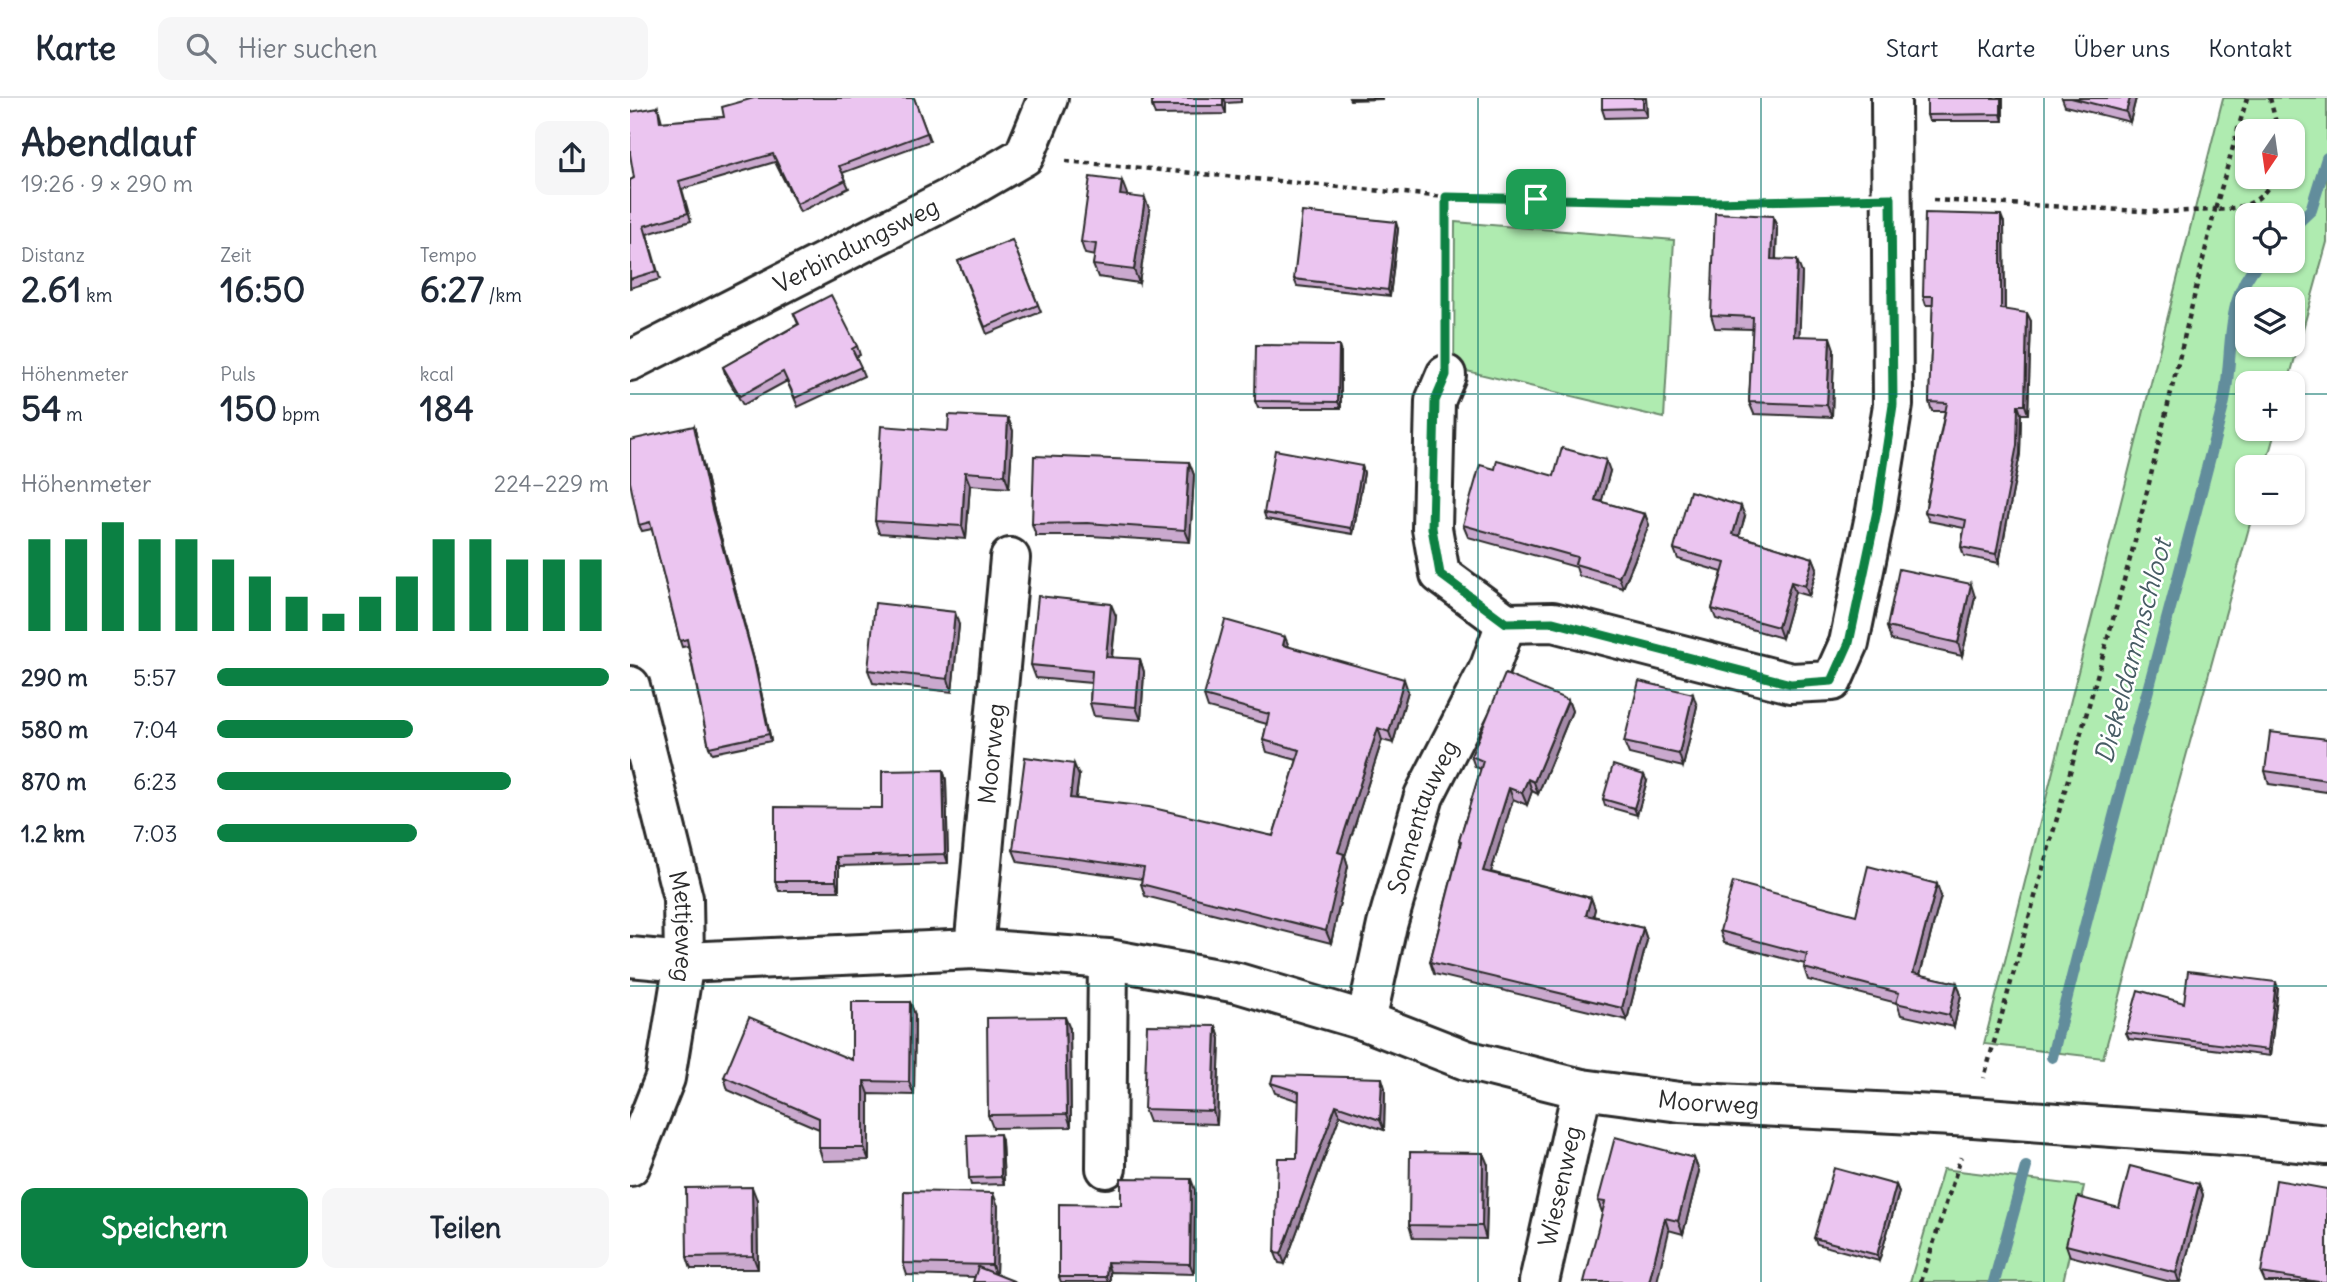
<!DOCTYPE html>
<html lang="de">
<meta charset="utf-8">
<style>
:root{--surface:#fff;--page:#f6f6f7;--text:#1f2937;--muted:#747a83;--line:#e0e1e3;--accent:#0b8043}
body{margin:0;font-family:Delius,sans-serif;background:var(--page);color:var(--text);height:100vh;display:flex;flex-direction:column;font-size:26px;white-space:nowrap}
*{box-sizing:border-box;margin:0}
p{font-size:23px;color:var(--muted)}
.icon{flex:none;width:38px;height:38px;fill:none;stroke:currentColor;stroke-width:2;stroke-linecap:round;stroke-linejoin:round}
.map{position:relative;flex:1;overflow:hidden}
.side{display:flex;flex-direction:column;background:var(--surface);width:630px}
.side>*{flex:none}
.needle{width:46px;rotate:193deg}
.tools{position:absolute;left:1605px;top:21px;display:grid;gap:14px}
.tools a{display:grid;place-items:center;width:70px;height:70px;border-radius:14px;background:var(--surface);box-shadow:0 2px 5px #0004;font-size:35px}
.pin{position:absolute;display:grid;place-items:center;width:60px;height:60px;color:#fff;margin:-30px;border-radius:14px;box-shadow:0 4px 10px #0006}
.round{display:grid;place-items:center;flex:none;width:74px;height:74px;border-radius:14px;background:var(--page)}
.head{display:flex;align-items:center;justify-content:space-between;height:119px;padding:0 21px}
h1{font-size:38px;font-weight:700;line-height:52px}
.figures{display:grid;grid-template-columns:repeat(3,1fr);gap:10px;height:119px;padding:7px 21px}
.figures div{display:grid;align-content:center}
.figures b{font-size:35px;font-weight:700}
.figures small{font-size:19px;font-weight:400}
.figures p{font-size:19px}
.chart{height:196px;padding:14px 21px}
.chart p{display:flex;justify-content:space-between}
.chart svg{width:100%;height:126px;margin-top:7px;stroke:var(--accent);stroke-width:6}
.action{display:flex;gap:14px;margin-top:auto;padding:14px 21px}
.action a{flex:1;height:80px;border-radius:14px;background:var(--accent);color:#fff;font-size:28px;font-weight:700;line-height:80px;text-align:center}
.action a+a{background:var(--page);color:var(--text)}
ul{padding:0 21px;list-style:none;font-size:23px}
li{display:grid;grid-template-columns:112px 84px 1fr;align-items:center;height:52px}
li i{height:18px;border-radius:9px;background:var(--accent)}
header{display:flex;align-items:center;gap:42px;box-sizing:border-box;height:98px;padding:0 35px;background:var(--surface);border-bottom:2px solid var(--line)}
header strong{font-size:33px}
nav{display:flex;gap:38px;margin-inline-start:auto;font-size:24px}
.search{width:490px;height:63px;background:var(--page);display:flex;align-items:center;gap:18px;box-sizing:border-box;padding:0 24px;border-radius:14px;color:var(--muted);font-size:26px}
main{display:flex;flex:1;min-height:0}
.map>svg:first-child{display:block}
</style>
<header>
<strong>Karte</strong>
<div class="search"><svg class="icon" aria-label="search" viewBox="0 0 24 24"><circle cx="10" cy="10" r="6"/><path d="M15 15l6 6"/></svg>Hier suchen</div>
<nav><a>Start</a><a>Karte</a><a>Über uns</a><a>Kontakt</a></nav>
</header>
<main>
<section class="side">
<div class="head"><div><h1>Abendlauf</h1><p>19:26 · 9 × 290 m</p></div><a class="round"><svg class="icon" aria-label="share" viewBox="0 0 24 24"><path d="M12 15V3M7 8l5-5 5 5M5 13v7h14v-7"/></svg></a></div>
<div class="figures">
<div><p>Distanz</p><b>2.61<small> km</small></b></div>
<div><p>Zeit</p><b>16:50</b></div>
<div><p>Tempo</p><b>6:27<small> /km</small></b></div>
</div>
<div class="figures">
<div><p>Höhenmeter</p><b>54<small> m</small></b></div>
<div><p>Puls</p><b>150<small> bpm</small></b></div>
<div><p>kcal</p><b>184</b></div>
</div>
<div class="chart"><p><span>Höhenmeter</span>224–229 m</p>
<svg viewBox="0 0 160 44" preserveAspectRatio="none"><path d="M5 44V12M15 44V12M25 44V6M35 44V12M45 44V12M55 44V19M65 44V25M75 44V32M85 44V38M95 44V32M105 44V25M115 44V12M125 44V12M135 44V19M145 44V19M155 44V19"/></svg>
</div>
<ul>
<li><b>290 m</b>5:57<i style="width:100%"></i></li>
<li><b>580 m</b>7:04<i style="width:50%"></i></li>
<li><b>870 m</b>6:23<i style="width:75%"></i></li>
<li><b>1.2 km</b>7:03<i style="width:51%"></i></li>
</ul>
<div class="action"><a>Speichern</a><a>Teilen</a></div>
</section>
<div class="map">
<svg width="1697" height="1184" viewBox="0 0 1697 1184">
<rect width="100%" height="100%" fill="#fff"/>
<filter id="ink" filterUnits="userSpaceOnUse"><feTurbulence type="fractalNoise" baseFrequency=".0143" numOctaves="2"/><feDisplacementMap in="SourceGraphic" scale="14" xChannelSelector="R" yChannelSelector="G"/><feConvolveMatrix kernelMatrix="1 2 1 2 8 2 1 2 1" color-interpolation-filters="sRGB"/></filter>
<g filter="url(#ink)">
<g fill="#afebb0" stroke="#6d8b6e" stroke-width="2" fill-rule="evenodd">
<path d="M1593,0H1697V144L1658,285H1617V331H1646L1635,369H1617V415H1623L1473,960L1354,946ZM1617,33H1662V79H1617ZM1617,117H1662V163H1617ZM1662,201V247H1617V201Z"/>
<path d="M825,124L1044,142L1034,320L824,270Z"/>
<path d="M1313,1071L1454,1088L1433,1184H1280Z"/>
</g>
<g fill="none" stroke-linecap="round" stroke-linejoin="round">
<g stroke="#628d9c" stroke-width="12">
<path d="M1662,130L1681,112L1697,60"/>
<path d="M1422,959C1475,741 1538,526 1593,308C1605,258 1592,202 1630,163"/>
<path d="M1364,1184L1396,1069"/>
</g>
<g stroke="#2b2b2b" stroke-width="44">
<g id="minor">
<path id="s1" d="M0,263L330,95L394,58L418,0"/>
<path d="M816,277L805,303L802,430L810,476L876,525L923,524L1161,585L1202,583L1219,545L1246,413L1263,307L1261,0"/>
<path id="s2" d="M0,588L53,800L54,864L35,980L0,1068"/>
<path id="s3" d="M344,851L380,460"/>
<path id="s4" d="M0,859L54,864L344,851L478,861L608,885L736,923L836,962L952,991L1050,1004L1343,1019L1622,1039L1697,1047"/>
<path id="s5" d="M736,923L757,827L794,698L860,569L876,525"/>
<path d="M476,1070L478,861"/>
<path id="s6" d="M909,1184L952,991"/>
</g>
</g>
<g stroke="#2b2b2b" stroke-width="4.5" stroke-dasharray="5 5" stroke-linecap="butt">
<path d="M1617,0L1585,112C1614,110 1631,106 1644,79"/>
<path d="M1640,0L1648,33"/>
<path d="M436,63L816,99L1085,104L1224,101"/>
<path d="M1303,102L1533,114L1585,112L1505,443L1354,980"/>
<path d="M816,237V99"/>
<path d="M1291,1184L1331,1059"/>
</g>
<use href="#minor" stroke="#fff" stroke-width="38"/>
</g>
<g fill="#caa9ce" stroke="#2b2b2b" stroke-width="2">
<path d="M284,0L300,43L212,75L219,90L170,114L145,64L52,91L61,123L17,136L30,181L0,190V82L4,80L28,9L32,24L94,19Z"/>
<path d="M522,0H611V4L596,5V16L525,17L522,8Z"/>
<path d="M719,0H752V1L720,2Z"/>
<path d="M1016,0L1017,19L975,20L972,11Z"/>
<path d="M1373,0V23H1299L1297,17Z"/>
<path d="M1432,0H1506L1500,24L1435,8Z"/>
<path d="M497,96L496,97L520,113L509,185L468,179L463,167L465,158L455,156L451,144Z"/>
<path d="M1143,118L1147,130L1146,161L1172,175L1169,238L1204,251L1202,319L1124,316L1119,304L1123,231L1085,230L1081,217Z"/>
<path d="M1374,125L1375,212L1401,223L1398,316H1391L1390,356L1369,465L1334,458L1331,449L1334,430L1299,423L1295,414L1315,313H1302L1299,304L1303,207H1296L1293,198Z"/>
<path d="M768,131L760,198L667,188L664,181Z"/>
<path d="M382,142L411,214L357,236L328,163Z"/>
<path d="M164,216L227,248L230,257L226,259L234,278L168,309L157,283L113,307L96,278L93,269L168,226Z"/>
<path d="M711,255V310H628L625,303Z"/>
<path d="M378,320L383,333L379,390L340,387L336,441L249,435L245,423L318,333Z"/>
<path d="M64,328L85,417L126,569L141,643L82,655L79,649L58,548L52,549L50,543L22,431L12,433L9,427Z"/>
<path d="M559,364L564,377L560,444L461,438H406L402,426Z"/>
<path d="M732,368L734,375L723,436L636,421L634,415Z"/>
<path d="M865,371L924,378L980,373L971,404L1015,416L1019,427L993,490L949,478L946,469L838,439L833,427Z"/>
<path d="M1115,418L1109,438L1183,460L1187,470L1179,498L1165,494L1152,540L1086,521L1082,511L1092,474L1048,461L1044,451Z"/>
<path d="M1345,499L1332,558L1261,542L1257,529Z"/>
<path d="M486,518L482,560L510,561L514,574L511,622L464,618L460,605L461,585L406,580L401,567Z"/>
<path d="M329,527L322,594L243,585L238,572Z"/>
<path d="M659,549L778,593L763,645L752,642L715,758L718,768L701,845L515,798L511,786L512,781L388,764L383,752L449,678L446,701L643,738L667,662L637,654L633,642L637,626L578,610L574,598Z"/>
<path d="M938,602L942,613L908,696L902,693L897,707L883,701L861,774L961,800L965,811L963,818L1013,830L1017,842L997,922L804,876L800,864L830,747L829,743L851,671L845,669L841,658Z"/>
<path d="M1067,608L1053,669L999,656L994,644Z"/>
<path d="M1697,641V694L1639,686L1635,673Z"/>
<path d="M313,672L316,682L318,765L209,768V793H149L145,783L252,710Z"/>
<path d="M1017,683L1007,717L975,708L973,701Z"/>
<path d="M1311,798L1290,877L1327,885L1331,897L1324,929L1271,917L1267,905L1178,882L1174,870L1175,866L1094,845L1090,833L1226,817Z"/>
<path d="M1648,890L1640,958L1499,941L1496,935L1554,905Z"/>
<path d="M280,904L285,917L284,997L239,996V1062L193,1063L189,1050V1031L98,992L94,979L222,962Z"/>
<path d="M586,928L590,941L587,1026L519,1024L514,1011Z"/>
<path d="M440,931L441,1029L363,1030L358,1017Z"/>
<path d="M641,985L755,990L754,1032L710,1017L655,1166L649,1165L645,1155L667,1060L669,1003L645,995Z"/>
<path d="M372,1043L374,1086L341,1087L339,1080Z"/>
<path d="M1064,1060L1069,1073L1053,1136L972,1114L968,1103Z"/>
<path d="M858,1067L856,1141L783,1140L779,1127Z"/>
<path d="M1569,1086L1573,1097L1550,1184H1541L1440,1158L1436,1147L1489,1110Z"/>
<path d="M1266,1087L1269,1094L1249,1163L1187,1146L1184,1140Z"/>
<path d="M565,1092L564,1176L480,1174V1184H431L429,1179L491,1107Z"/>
<path d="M127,1102L128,1171H61L57,1159Z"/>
<path d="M368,1108L366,1176L345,1179L277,1177L273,1165Z"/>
<path d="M1631,1175L1697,1184H1635Z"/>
</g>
<g fill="#a48aa8" stroke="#2b2b2b" stroke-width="2">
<path d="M593,0H594L596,5V16L593,8Z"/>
<path d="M1013,0H1016L1017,19L1013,10Z"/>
<path d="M1371,0H1373V23L1371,16Z"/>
<path d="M1500,0H1506L1500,24L1496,14Z"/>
<path d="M492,83L497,96L495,109L490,97Z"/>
<path d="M515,100L520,113L509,185L504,172Z"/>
<path d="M1371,117L1374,125L1375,220L1371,211Z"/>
<path d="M1143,118L1147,130L1145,173L1141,161Z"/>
<path d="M766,124L768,131L760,198L758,192Z"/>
<path d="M1167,162L1172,175L1169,250L1164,238Z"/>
<path d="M1397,215L1401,223L1398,316L1395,307Z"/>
<path d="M1200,239L1204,251L1202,319L1197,307Z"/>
<path d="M709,248L711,255V310L708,304Z"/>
<path d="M1388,307L1391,316L1390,356L1369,465L1366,456Z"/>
<path d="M378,320L383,333L379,390L375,377Z"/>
<path d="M64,328L85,417L126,569L141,643L82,411Z"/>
<path d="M976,362L980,373L969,413L965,402Z"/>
<path d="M559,364L564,377L560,444L555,432Z"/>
<path d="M732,368L734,375L723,436L721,430Z"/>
<path d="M335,374L340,387L336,441L332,428Z"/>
<path d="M1111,408L1115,418L1107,446L1103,436Z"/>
<path d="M1015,416L1019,427L993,490L989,479Z"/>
<path d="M1183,460L1187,470L1179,498L1175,488Z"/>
<path d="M1161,484L1165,494L1152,540L1148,529Z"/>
<path d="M1341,486L1345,499L1332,558L1328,545Z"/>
<path d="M481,506L486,518L480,572L476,559Z"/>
<path d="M325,514L329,527L322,594L318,581Z"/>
<path d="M655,539L660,551L653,547Z"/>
<path d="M510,561L514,574L511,622L506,609Z"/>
<path d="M774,581L778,593L763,645L759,634Z"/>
<path d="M1063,596L1067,608L1053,669L1049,656Z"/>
<path d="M938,602L942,613L908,696L904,684Z"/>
<path d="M748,630L752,642L715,758L718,768L701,845L696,833L708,754Z"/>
<path d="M444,666L449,678L444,712L440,700Z"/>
<path d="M313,672L316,682L318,765L315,756Z"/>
<path d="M1014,677L1017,683L1007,717L1004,710Z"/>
<path d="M898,681L902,693L897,707L892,695Z"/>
<path d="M879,690L883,701L858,784L853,773Z"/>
<path d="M206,759L209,768V793L206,783Z"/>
<path d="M1307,786L1311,798L1287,887L1283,875Z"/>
<path d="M961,800L965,811L961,828L956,817Z"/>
<path d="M1013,830L1017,842L997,922L992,910Z"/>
<path d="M1646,884L1648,890L1640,958L1638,952Z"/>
<path d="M1327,885L1331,897L1324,929L1319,917Z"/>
<path d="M280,904L285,917L284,997L279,984Z"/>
<path d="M435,919L440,931L441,1029L437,1016Z"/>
<path d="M586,928L590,941L587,1026L583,1013Z"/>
<path d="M752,980L755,990L754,1032L750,1022Z"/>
<path d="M234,983L239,996V1062L234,1050Z"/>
<path d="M706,1007L710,1017L655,1166L651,1156Z"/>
<path d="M370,1036L372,1043L374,1086L371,1079Z"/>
<path d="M853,1055L858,1067L856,1141L852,1128Z"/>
<path d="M1064,1060L1069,1073L1053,1136L1048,1123Z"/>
<path d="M561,1081L565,1092L564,1176L560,1166Z"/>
<path d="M1569,1086L1573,1097L1550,1184H1549L1546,1175Z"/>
<path d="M1266,1087L1269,1094L1249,1163L1247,1157Z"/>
<path d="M122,1089L127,1102L128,1171L123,1158Z"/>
<path d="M363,1095L368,1108L366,1179L362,1167Z"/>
<path d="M1035,1120L1039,1133L1027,1184H1019Z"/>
<path d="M477,1164L480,1174V1184H478L476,1179Z"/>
</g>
<g fill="#ebc5f0" stroke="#2b2b2b" stroke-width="2">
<path d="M124,0H284L297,35L209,68L216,82L167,106L143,56L49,83L58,115L14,128L27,173L0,181V82L4,80L0,56V14L28,9L30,24L94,19L92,9Z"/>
<rect x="522" y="0" width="71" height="8"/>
<path d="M972,0H1013V10L972,11Z"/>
<path d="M1297,0H1371V16L1297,17Z"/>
<path d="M1441,0H1500L1496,14Z"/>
<path d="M460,79L492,83L490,97L515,100L504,172L463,167L466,146L451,144Z"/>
<path d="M672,114L766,124L758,192L664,181Z"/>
<path d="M1085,115L1143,118L1141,161L1167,162L1164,238L1200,239L1197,307L1119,304L1123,219L1081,217Z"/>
<path d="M1295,115L1371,117V211L1397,215L1395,307H1388L1387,347L1366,456L1331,449L1336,422L1295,414L1317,305L1299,304L1303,198H1293Z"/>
<path d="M382,142L408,207L355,229L328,163Z"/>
<path d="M201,197L227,248L222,251L231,269L165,300L153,274L110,298L93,269L169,226L164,216Z"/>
<path d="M626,247L709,248L708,304L625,303Z"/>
<path d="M319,317L378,320L375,377L335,374L332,428L245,423L251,328L318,333Z"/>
<path d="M64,328L82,411L124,563L139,636L79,649L57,541L50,543L20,424L9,427L0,384V342Z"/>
<path d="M932,350L976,362L965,402L1015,416L989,479L945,466L947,459L833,427L850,367L865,371L867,362L924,378Z"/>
<path d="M645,352L732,368L721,430L634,415Z"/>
<path d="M404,358L559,364L555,432L457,425L402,426Z"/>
<path d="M1060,393L1111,408L1103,436L1183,460L1175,488L1161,484L1148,529L1082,511L1095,465L1044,451Z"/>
<path d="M1269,471L1341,486L1328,545L1257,529Z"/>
<path d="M408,498L481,506L476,559L510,561L506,609L460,605L462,573L401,567Z"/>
<path d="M245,505L325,514L318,581L238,572Z"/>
<path d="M595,522L655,539L653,547L774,581L759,634L748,630L708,754L714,756L696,833L511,786L514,770L383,752L395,659L444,666L440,700L519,709L643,738L670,652L633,642L639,616L574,598Z"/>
<path d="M875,576L938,602L904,684L898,681L892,695L879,690L853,773L961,800L956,817L1013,830L992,910L800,864L831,744L829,743L853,663L841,658Z"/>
<path d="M1009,583L1063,596L1049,656L994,644Z"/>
<path d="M1640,634L1697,641V682L1635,673Z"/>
<path d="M983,667L1014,677L1004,710L973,701Z"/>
<path d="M313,672L315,756L206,759V783H145V709L252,710V673Z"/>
<path d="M1238,768L1307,786L1283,875L1327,885L1319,917L1266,905L1269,895L1174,870L1177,856L1090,833L1103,784L1226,817Z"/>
<path d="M1558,873L1646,884L1638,952L1496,935L1508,892L1554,905Z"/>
<path d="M222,904H280L279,984L234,983V1050H189V1020L94,979L119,919L222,962Z"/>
<path d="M435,919L437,1016L358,1017L357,920Z"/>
<path d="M517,927L586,928L583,1013L514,1011Z"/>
<path d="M643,977L752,980L750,1022L706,1007L651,1156L645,1155L648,1060H667L669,994L641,985Z"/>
<path d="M370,1036L371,1079L339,1080L337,1037Z"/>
<path d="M985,1039L1064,1060L1048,1123L1035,1120L1019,1184H954L975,1104L968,1103Z"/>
<path d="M780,1054L853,1055L852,1128L779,1127Z"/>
<path d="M1500,1068L1569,1086L1546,1175L1436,1147L1448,1099L1489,1110Z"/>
<path d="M1204,1070L1266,1087L1247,1157L1184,1140Z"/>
<path d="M491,1080L561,1081L560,1166L477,1164L476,1179H429V1106L491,1107Z"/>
<path d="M1646,1082L1697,1091V1184H1689L1631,1175Z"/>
<path d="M122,1089L123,1158L57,1159L56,1090Z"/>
<path d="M274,1093L363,1095L362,1167L273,1165Z"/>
<path d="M348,1169L386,1184H343Z"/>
</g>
</g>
<g fill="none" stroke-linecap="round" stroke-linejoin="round" filter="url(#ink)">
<g stroke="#fff" stroke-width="14">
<path id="route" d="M816,99L1084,104L1261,100L1263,307L1247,413L1219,545L1202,583L1161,586L923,524L876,525L810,476L802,430L805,303L816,277Z"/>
</g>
<use href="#route" stroke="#0b8043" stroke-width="9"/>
</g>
<path fill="none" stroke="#0f766e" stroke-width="2" stroke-opacity="0.55" d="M283,0V1184M566,0V1184M848,0V1184M1131,0V1184M1414,0V1184M0,296H1617M1662,296H1697M0,592H1697M0,888H1697"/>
<g text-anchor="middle" stroke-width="5" stroke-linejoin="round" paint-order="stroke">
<g font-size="24" fill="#2b2b2b" stroke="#fff">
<text dy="8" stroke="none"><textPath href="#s1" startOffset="254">Verbindungsweg</textPath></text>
<text dy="8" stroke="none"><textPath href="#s3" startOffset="196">Moorweg</textPath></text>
<text dy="8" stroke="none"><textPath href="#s5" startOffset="212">Sonnentauweg</textPath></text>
<text dy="8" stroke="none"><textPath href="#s2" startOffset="247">Mettjeweg</textPath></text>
<text dy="8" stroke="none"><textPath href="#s4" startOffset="1099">Moorweg</textPath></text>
<text dy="8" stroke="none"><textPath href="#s6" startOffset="98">Wiesenweg</textPath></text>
</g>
<g font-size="26" font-style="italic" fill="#475c64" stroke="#fff">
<text transform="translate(1503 553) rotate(-75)" y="9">Diekeldammschloot</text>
</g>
</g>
</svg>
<div class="tools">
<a><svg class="needle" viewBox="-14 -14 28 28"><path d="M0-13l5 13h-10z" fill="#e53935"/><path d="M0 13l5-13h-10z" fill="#747a83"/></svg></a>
<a><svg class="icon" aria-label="locate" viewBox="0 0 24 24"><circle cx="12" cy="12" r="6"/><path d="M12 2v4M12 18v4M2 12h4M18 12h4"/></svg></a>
<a><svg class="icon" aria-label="layers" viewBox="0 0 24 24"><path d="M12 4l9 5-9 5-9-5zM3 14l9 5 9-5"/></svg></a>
<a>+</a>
<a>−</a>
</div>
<div class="pin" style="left:906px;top:101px;background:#1e9e55"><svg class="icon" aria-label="arrive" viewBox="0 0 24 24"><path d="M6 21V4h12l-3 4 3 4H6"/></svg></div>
</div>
</main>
